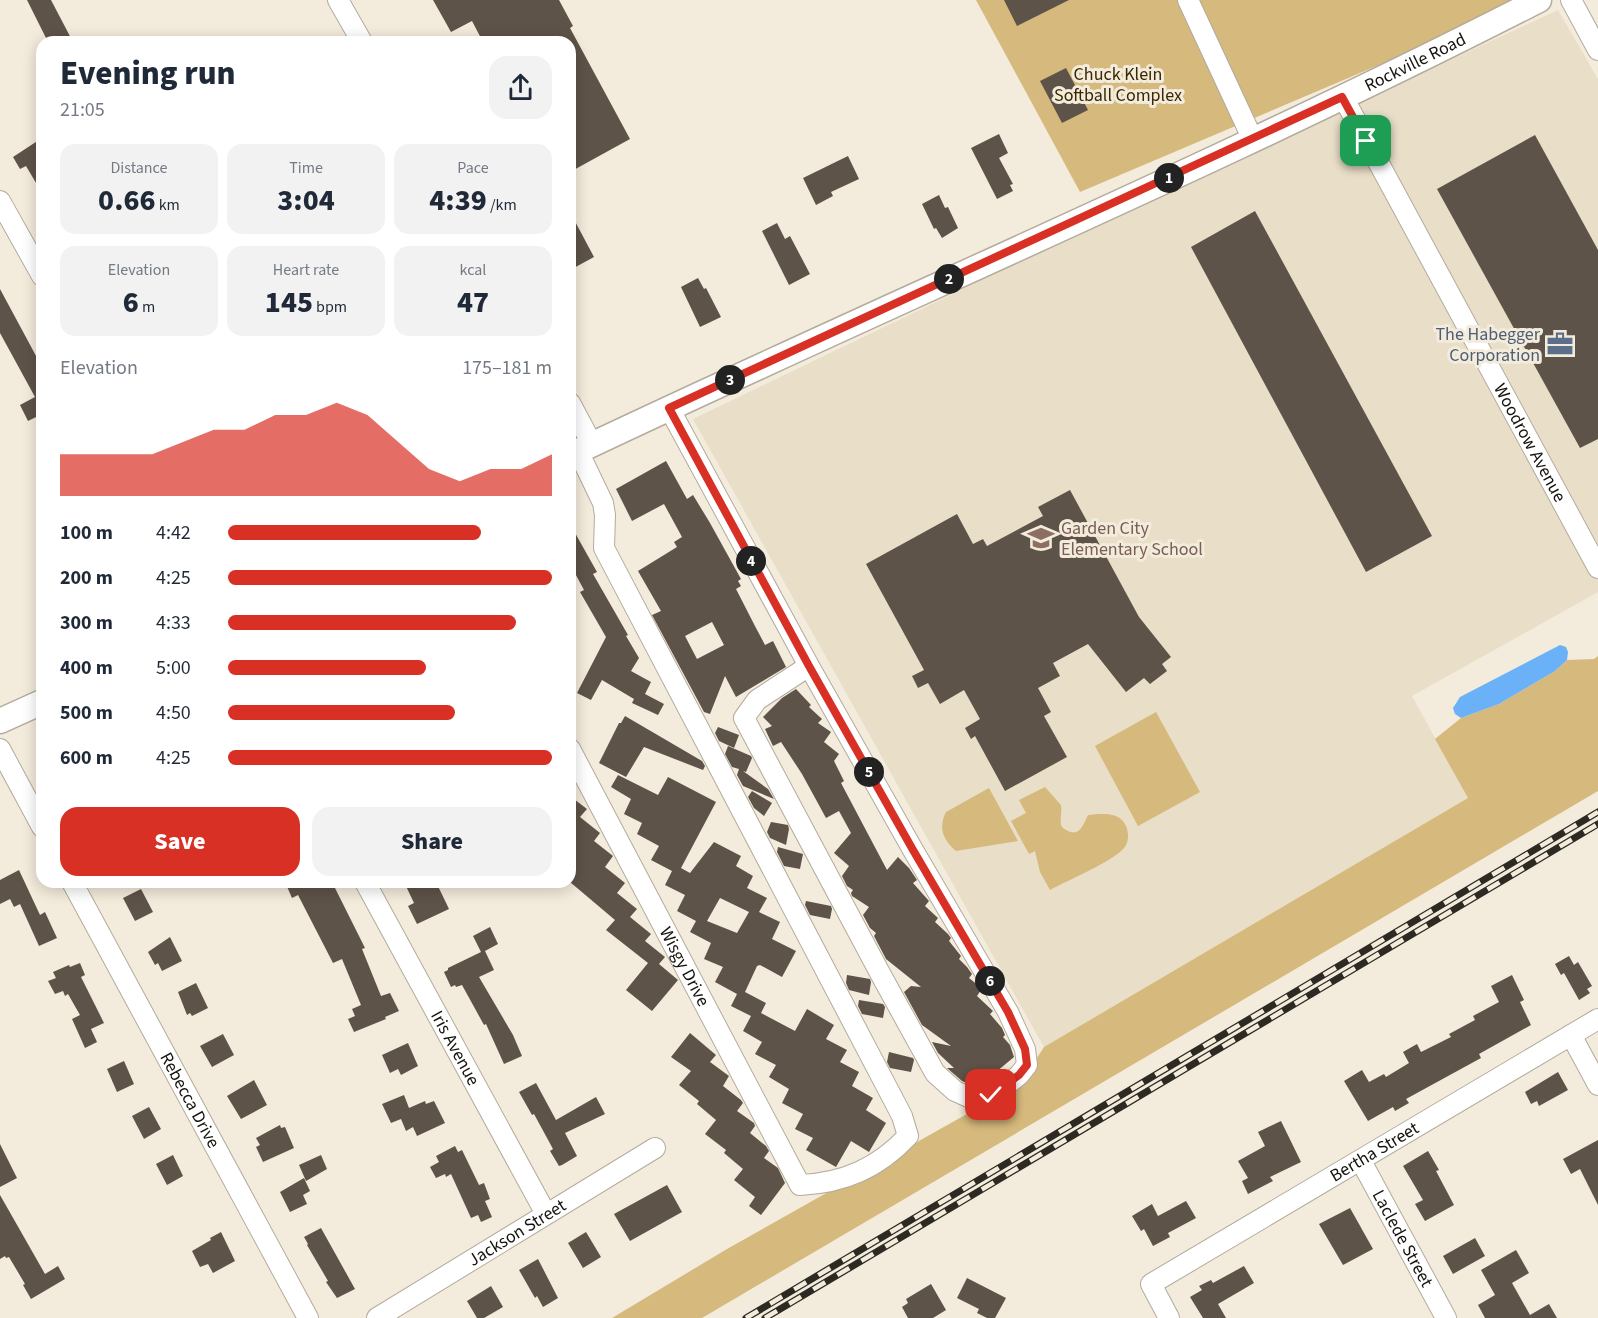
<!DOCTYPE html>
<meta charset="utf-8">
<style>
:root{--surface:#fff;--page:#f2f2f3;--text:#1f2937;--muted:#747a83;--accent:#d93025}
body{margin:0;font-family:"Source Sans 3",sans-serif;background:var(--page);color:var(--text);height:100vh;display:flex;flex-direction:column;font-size:22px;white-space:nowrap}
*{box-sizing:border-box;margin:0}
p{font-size:20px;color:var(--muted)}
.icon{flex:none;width:33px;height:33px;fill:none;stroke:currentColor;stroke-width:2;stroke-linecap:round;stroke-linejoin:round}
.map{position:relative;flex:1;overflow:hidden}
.drawer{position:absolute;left:36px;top:36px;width:540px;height:852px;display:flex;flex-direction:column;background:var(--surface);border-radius:18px;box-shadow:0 3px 15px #0003}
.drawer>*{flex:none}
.pin{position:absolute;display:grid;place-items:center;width:51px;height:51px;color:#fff;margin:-26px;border-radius:12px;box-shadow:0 3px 9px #0006}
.km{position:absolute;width:30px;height:30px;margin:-15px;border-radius:50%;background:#222;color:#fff;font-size:16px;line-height:30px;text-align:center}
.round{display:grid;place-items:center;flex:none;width:63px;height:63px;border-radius:18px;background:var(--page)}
.overview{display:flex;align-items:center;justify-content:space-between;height:102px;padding:0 24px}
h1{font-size:33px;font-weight:800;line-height:45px}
.stats{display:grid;grid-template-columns:repeat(3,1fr);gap:9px;height:102px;padding:6px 24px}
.stats div{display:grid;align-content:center;border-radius:15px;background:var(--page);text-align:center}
.stats b{font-size:30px;font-weight:800}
.stats small{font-size:16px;font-weight:400}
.stats p{font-size:16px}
.chart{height:168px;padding:12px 24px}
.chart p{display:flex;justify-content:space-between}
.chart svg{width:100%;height:108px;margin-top:6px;fill:var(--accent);opacity:.7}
.cta{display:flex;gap:12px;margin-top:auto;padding:12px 24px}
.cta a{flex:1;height:69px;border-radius:18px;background:var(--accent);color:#fff;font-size:24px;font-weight:800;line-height:69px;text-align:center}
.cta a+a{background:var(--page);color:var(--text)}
ul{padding:0 24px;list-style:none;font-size:20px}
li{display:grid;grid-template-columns:96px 72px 1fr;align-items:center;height:45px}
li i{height:15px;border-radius:8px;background:var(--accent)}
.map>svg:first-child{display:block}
</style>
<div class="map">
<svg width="1598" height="1318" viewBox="0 0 1598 1318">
<rect width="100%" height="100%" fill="#f3ebdb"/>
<path fill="#e9dec8" d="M1558,10L1598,79V592L1412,696L1468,798L1044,1047L693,419L1138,205Z"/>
<g fill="#d6b97c">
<path d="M976,0H1520L1466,28L1080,192Z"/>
<path d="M1598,656V791L702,1318H612L727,1249L1020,1084L1044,1047L1468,798L1435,739L1461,718L1499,704L1555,671L1567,660L1594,659Z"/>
<path d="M1156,712L1200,792L1138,826L1095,746Z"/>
<path d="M1045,787L1061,805C1062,811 1060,820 1061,825C1062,828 1066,830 1068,831C1080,837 1084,823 1088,815C1102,814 1119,811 1126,826C1129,833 1129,842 1124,848C1112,862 1068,880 1050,890L1040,872L1035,851L1029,854L1011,821L1026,813L1019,800Z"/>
<path d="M989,788L1018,841L956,851C943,840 938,828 946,812Z"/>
</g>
<path fill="#6ab1f7" d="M1560,645L1566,647L1568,652L1567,660L1555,671L1499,704L1461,718L1455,714L1453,708L1460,697Z"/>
<g fill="#5e5348" fill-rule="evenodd">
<path d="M27,0H51L73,42H48Z"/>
<path d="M433,0H559L573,26L570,28L630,139L570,172V42H483L472,21L451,32Z"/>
<path d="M1004,0H1069L1017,26Z"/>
<path d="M1066,68L1088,110L1062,123L1040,81Z"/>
<path d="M999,134L1008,153L999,158L1013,184L1010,185L1013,191L997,199L971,148Z"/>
<path d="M1535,135L1598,250V439L1580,448L1437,189Z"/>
<path d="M42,138V193L26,166L20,169L13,157Z"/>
<path d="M848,156L859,179L831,192L833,196L816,205L803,178Z"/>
<path d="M939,195L945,208L948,207L958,228L942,238L936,228L934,229L922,204Z"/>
<path d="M1255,211L1432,536L1366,572L1191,247Z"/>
<path d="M570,212L594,257L570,270Z"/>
<path d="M777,223L785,239L790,236L810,274L789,285L762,231Z"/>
<path d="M698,278L704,289L706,288L721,317L700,327L681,287Z"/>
<path d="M0,289L42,367V414L28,421L20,405L35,397L0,333Z"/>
<path d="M666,461L687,499L693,495L710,523L741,579L738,581L741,586L736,589L756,628L765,645L773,641L786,667L736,697L725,676L710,714L704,712L652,615L661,611L638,571L677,547L674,542L682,537L664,504L632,521L616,489ZM712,622L724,645L697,659L685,636Z"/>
<path d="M1070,490L1139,617L1171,657L1162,664L1167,671L1150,684L1144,678L1126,692L1088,644L1053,663L1060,676L1038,688L1051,712L1044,716L1067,757L1005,791L975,736L971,739L965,728L980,719L964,690L940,704L928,683L918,688L912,676L924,670L866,564L957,514L973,544L983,539L987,546L1043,516L1038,507Z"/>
<path d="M570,524L597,572L593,574L628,635L626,636L639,658L631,671L651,682L645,694L664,704L658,715L632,703L634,699L602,680L591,700L577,693L606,637L580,592L584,590L570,564Z"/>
<path d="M796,689L811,705L809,707L822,719L818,723L831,732L824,742L839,754L834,761L844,781L841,783L887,870L898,857L909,868L917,880L913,883L929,901L925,906L938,918L935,922L948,934L951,938L949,941L961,956L959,959L967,967L972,974L969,978L979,986L981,990L977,996L993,1011L990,1014L1002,1028L1005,1035L1003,1037L1010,1045L1014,1057L984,1082L976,1072L971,1085L962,1081L947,1068H954L938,1053L932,1042L951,1046L922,1025L904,992L911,986L921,987L886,959L874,936L876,933L870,928L863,915L869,907L852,896L851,893L853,890L847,886L842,876L849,866L834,853L851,833L839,811L826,818L802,774L781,742L773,746L765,729L772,726L763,717L782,698Z"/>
<path d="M625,716L702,761L705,766L703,770L644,747L626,777L599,763L619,723H621Z"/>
<path d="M718,727L739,735L734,748L719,741L715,733Z"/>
<path d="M728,746L751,756L752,758L746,772L743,771L768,789L774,799L743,786L737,775L739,769L732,767L725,754Z"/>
<path d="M618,775L658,795L668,777L716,802L681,868L690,873L714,842L741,856L736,866L753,876L747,888L767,898L759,912L780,922L772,939L796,951L782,977L760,965L757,966L745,992L766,1003L761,1013L795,1031L807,1009L834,1025L826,1039L847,1050L840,1062L859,1072L852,1086L873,1098L866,1110L886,1123L869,1152L851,1141L836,1167L806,1150L813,1138L795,1129L803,1114L782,1103L789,1089L769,1077L776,1065L755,1054L762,1042L743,1031L751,1016L731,1006L737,994L715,982L723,967L704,959L711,943L690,932L696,921L677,911L685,895L665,885L672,871L651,860L659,846L637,834L642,823L624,814L631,799L611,787ZM720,898L749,912L737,933L707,921Z"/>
<path d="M752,791L772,803L764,816L754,808L748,797Z"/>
<path d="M570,796L587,809L580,817L600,833L594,841L613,856L605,867L625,883L617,893L637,909L630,917L651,934L645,941L665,957L659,964L678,980L652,1011L626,990L648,963L606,930L615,920L570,882Z"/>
<path d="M771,822L788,825L789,829L786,845L770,838L767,832Z"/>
<path d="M778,847L803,854L800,869L784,866L777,852Z"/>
<path d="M19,870L40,915L45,912L57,938L39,946L20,904L14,907L10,899L0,904V880Z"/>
<path d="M285,882H332L365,948L362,949L381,996L390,993L399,1011L385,1017L386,1019L354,1032L348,1019L355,1016L352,1009L361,1005L342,959L333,963L298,895L292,898Z"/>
<path d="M404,882H436L449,909L417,924L408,906L414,903Z"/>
<path d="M141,889L153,912L135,921L123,898Z"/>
<path d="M806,901L831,906L832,909L830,919L810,915L805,905Z"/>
<path d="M490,927L498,944L485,951L494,970L479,977L513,1035L522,1056L504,1064L486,1024L484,1025L462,985L456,987L455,985L451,987L444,972L448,970V968L481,952L473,936Z"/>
<path d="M170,937L182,961L162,971L158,963L155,965L148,952Z"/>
<path d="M1569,956L1574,965L1578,962L1592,986L1587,989L1590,993L1579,1000L1564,973L1561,975L1555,964Z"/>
<path d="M80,963L85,975L81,977L104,1023L91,1029L97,1042L85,1048L72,1019L80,1015L68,994L65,996L63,991L55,994L48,981L56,978L53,972L69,965L70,967Z"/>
<path d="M847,975L870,979L871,982L869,995L849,990L846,983Z"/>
<path d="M1512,975L1524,1000L1520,1002L1531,1025L1479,1054L1481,1058L1406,1099L1409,1103L1395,1111L1393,1107L1368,1121L1344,1081L1362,1070L1369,1082L1384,1074L1386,1077L1409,1063L1403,1052L1417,1044L1421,1052L1451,1037L1449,1034L1475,1020L1473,1016L1499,1002L1491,986Z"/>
<path d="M196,983L208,1008L192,1016L190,1013L187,1015L178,992Z"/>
<path d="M859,1000L883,1004L885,1007L883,1018L862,1014L858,1006Z"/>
<path d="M690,1033L716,1055L710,1062L729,1076L723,1086L741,1100L743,1103L737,1111L754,1123L755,1126L750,1133L766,1146L769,1151L764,1158L778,1168L785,1183L761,1215L749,1206L755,1197L734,1180L743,1169L724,1153L726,1150L705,1134L716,1120L697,1104L699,1101L679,1085L691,1071L671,1057Z"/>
<path d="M223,1034L234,1055L212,1067L200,1046Z"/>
<path d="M408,1043L418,1066L401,1075L398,1069L390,1073L382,1055Z"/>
<path d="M889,1052L913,1058L914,1060L911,1072L890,1068L887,1062Z"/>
<path d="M124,1061L134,1084L117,1092L107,1069Z"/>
<path d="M1558,1072L1568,1090L1539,1106L1537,1101L1531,1104L1525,1092Z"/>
<path d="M254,1080L267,1105L241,1119L227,1096Z"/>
<path d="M536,1083L556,1120L596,1097L605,1114L565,1133L577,1156L562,1165L559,1166L550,1151L553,1149L534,1114L532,1115L519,1092Z"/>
<path d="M404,1095L409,1108L425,1101L426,1104L434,1101L445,1123L417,1136L413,1127L406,1131L401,1119L391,1123L382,1104Z"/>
<path d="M149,1107L161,1129L144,1139L132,1116Z"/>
<path d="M1281,1121L1301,1162L1270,1177L1273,1181L1248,1194L1242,1181L1248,1178L1238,1161L1265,1146L1258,1132Z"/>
<path d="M280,1125L281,1128L285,1127L294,1148L263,1162L256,1147L260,1145L256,1138Z"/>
<path d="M1598,1140V1205L1580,1169L1571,1174L1563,1159Z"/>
<path d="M0,1144L17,1178L0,1187Z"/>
<path d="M455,1146L458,1152L462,1150L479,1185L484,1183L490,1199L485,1201L492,1217L481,1222L478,1215L471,1218L451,1174L446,1177L445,1174L436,1178L430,1167L439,1162L436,1156Z"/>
<path d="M1428,1151L1439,1170L1436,1171L1454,1205L1425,1221L1415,1204L1423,1200L1403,1166Z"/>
<path d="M173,1155L183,1176L167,1185L156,1164Z"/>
<path d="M321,1155L327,1169L306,1181L299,1165Z"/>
<path d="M304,1178L310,1191L303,1195L307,1204L290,1212L280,1192Z"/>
<path d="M667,1185L682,1212L630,1241L614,1214Z"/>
<path d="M0,1195L45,1274L58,1266L65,1279L31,1299L23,1285L25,1284L9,1257L6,1258L5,1256L0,1259Z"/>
<path d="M1186,1201L1196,1218L1168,1233L1170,1237L1153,1246L1144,1229L1141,1231L1132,1216L1152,1204L1158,1216Z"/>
<path d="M1350,1208L1373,1249L1343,1265L1319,1224Z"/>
<path d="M321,1228L355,1289L337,1298L326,1282L328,1281L307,1245L308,1244L304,1237Z"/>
<path d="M221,1232L235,1261L213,1273L208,1264L200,1267L192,1251L211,1240L210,1238Z"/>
<path d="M586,1232L601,1257L583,1268L568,1243Z"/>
<path d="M1475,1238L1485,1256L1453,1274L1443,1256Z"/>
<path d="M1516,1250L1529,1273L1512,1283L1530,1315L1549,1304L1557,1318H1485L1478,1305L1495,1295L1481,1270Z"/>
<path d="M538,1259L558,1298L543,1307L537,1296L535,1298L519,1270Z"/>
<path d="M1244,1266L1254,1283L1218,1304L1226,1318H1203L1190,1297L1202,1290L1199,1286L1211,1280L1213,1283Z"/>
<path d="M967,1278L1006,1298L995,1318H987L977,1313L979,1309L957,1298Z"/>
<path d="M931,1284L946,1310L933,1318H908L902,1307L908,1303L906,1299Z"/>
<path d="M491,1286L503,1307L484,1318H477L467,1301Z"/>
</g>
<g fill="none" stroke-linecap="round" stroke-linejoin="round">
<g stroke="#b3ab9c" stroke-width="22">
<g id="minor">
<path d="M338,0L362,42"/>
<path d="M1188,0L1253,140"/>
<path d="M1571,0L1598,50"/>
<path id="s1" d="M1343,97L1598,568"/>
<path d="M0,201L42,276"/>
<path d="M570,403L592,444"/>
<path d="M669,408L809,666L913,850L1008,1012L1025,1049L1027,1065L1019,1075L1009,1083L991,1095L975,1100L955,1091L935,1073L881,975L744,718L757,700L809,666"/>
<path d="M0,749L42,827"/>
<path id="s2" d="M570,749L800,1185C844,1183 878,1168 908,1136L902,1116L604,548L605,515L603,503L578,451"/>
<path id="s3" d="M72,882L308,1318"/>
<path id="s4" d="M365,882L546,1214"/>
<path d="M1571,1035L1598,1085"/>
<path id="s5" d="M1361,1161L1446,1318"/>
<path id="s6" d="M377,1318L655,1148"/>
<path id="s7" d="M1169,1318L1151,1284L1598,1019"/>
</g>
</g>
<g stroke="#b3ab9c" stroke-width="27">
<g id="major">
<path id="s8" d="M570,455C892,302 1221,163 1539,0"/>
<path d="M0,721L42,702"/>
</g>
</g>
<use href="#minor" stroke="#fff" stroke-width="20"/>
<use href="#major" stroke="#fff" stroke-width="24"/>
<g stroke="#2d2a23" stroke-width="7">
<g id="rail">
<path d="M746,1318L1598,812"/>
<path d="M765,1318L1598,824"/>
</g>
</g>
<use href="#rail" stroke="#f3ebdb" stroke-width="4.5" stroke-dasharray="14" stroke-linecap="butt"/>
</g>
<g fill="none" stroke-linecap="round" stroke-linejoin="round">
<g stroke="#fff" stroke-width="12">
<path id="route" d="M991,1095L1019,1075L1027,1065L1025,1049L1008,1012L913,850L809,666L669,408L1342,97L1366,141"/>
</g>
<use href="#route" stroke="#d93025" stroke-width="8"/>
</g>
<defs>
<g id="office-bare" transform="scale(2.07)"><path d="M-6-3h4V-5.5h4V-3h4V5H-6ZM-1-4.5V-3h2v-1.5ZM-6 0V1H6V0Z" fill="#5c6f8a" stroke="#f3ebdb" stroke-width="2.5" paint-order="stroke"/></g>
<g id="school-bare" transform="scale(2.07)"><path d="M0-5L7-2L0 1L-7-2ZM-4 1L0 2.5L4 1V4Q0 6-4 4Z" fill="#8d6e63" stroke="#f3ebdb" stroke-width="2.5" paint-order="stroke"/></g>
</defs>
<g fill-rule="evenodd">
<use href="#office-bare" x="1560" y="344"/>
<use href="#school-bare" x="1041" y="538"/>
</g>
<g text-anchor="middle" stroke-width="6" stroke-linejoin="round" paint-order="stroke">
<g font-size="18" fill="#15130d" stroke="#f3ebdb">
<text dy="6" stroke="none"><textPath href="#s8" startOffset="932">Rockville Road</textPath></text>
<text dy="6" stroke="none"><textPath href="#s1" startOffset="393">Woodrow Avenue</textPath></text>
<text dy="6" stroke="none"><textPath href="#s2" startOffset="246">Wisgy Drive</textPath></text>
<text dy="6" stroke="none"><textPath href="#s4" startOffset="189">Iris Avenue</textPath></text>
<text dy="6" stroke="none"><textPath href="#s3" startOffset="248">Rebecca Drive</textPath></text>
<text dy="6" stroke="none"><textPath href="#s7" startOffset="298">Bertha Street</textPath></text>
<text dy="6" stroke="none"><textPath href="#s6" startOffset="164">Jackson Street</textPath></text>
<text dy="6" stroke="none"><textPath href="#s5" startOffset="88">Laclede Street</textPath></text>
</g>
<g font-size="18" fill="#3a2900" stroke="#f3ebdb">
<text x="1118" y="80">Chuck Klein<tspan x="1118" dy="21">Softball Complex</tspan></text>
</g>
<g font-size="18" fill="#4e5e75" stroke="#f3ebdb" text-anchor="end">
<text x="1540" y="340">The Habegger<tspan x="1540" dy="21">Corporation</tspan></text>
</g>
<g font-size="18" fill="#785e54" stroke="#f3ebdb" text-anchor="start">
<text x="1061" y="534">Garden City<tspan x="1061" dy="21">Elementary School</tspan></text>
</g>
</g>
</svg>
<div class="pin" style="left:1366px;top:141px;background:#1e9e55"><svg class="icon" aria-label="arrive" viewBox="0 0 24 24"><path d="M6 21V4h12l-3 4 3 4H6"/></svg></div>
<div class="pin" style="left:991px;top:1095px;background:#d93025"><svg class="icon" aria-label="check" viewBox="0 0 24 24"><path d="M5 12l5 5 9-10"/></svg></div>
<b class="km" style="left:1169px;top:178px">1</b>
<b class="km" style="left:949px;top:279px">2</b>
<b class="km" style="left:730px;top:380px">3</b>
<b class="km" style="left:751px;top:561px">4</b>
<b class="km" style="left:869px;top:772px">5</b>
<b class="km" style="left:990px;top:981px">6</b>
<section class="drawer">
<div class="overview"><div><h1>Evening run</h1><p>21:05</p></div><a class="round"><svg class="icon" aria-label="share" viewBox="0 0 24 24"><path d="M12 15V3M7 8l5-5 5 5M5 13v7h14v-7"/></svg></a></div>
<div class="stats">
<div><p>Distance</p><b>0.66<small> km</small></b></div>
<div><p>Time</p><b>3:04</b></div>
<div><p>Pace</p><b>4:39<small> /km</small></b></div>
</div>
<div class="stats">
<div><p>Elevation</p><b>6<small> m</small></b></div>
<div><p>Heart rate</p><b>145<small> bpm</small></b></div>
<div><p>kcal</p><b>47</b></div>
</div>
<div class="chart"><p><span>Elevation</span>175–181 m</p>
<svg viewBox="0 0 160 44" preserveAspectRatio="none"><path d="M0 44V27L10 27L20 27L30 27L40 22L50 17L60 17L70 11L80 11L90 6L100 11L110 22L120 33L130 38L140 33L150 33L160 27V44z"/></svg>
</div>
<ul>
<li><b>100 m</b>4:42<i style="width:78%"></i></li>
<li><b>200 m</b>4:25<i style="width:100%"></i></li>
<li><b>300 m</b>4:33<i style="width:89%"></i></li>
<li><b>400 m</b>5:00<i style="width:61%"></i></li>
<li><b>500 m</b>4:50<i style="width:70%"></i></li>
<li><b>600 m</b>4:25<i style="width:100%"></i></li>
</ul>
<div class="cta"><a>Save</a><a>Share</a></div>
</section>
</div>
